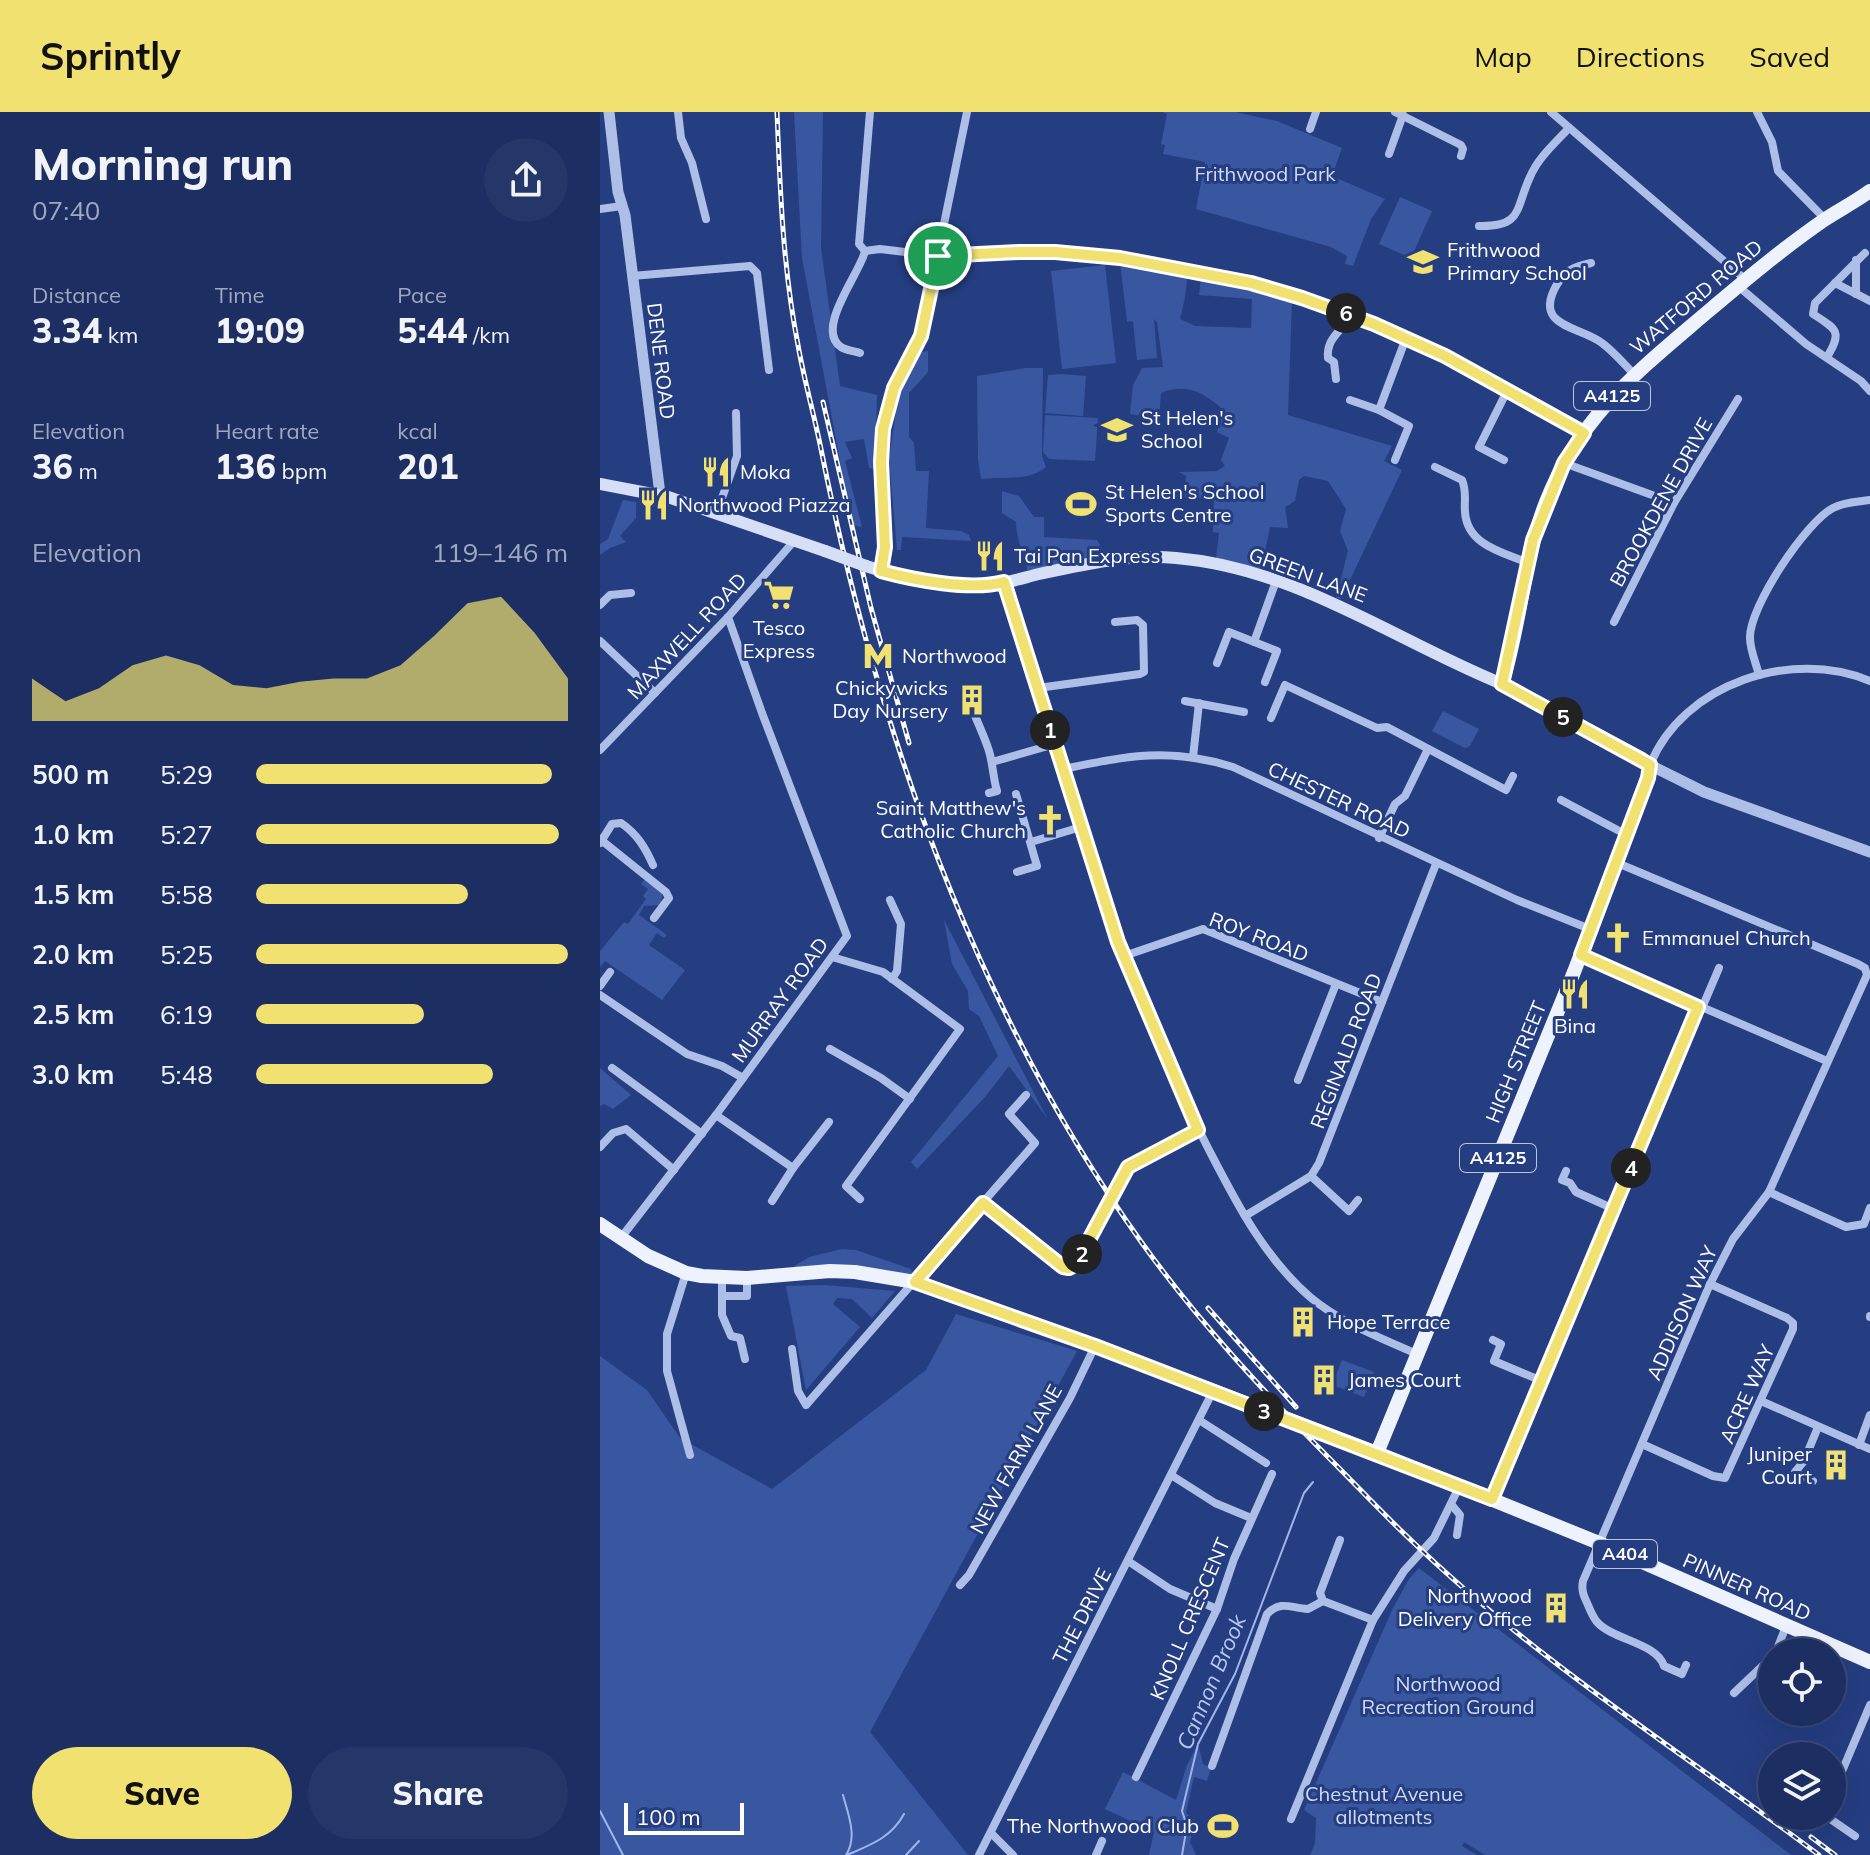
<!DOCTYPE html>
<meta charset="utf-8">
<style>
:root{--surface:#1c2e62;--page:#253668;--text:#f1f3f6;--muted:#a0a8be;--line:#3a4a77;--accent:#f1e171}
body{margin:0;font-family:Mulish,sans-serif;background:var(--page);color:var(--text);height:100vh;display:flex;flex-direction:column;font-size:30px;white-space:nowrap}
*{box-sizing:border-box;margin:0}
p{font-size:26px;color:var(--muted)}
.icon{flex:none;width:44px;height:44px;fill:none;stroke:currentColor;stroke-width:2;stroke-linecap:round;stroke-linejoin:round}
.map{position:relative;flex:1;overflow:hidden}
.details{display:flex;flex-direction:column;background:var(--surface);width:600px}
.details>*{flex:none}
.tools{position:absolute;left:1158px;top:1526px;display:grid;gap:16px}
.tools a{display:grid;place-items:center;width:88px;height:88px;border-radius:50%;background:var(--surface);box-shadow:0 8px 32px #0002,0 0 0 2px var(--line);font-size:40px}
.scale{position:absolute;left:24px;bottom:20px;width:120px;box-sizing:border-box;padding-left:8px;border:4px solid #fff;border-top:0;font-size:22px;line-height:28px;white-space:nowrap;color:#fff;-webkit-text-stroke:6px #253e82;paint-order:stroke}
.pin{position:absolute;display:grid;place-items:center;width:68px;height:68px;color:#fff;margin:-34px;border:4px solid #fff;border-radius:50%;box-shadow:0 2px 8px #0007}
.km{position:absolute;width:40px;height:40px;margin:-20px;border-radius:50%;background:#222;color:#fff;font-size:22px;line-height:40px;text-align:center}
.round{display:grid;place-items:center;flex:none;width:84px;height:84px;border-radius:42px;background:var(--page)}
.overview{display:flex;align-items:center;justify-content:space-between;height:136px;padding:0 32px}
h1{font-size:44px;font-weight:800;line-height:60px}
.figures{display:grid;grid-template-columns:repeat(3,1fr);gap:12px;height:136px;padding:8px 32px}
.figures div{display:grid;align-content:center}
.figures b{font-size:34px;font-weight:800}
.figures small{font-size:22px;font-weight:400}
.figures p{font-size:22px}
.chart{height:224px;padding:16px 32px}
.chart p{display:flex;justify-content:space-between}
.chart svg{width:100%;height:144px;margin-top:8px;fill:var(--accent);opacity:.7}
.cta{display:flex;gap:16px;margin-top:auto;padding:16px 32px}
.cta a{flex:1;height:92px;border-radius:48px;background:var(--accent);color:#111;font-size:32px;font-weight:800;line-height:92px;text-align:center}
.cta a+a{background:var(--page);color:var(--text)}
ul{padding:0 32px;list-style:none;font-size:26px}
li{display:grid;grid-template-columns:128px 96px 1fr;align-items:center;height:60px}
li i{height:20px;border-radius:10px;background:var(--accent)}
header{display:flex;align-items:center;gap:48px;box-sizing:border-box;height:112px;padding:0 40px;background:var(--accent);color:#111}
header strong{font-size:38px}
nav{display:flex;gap:44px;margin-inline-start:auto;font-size:28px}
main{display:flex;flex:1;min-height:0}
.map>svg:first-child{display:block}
</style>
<header>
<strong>Sprintly</strong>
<nav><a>Map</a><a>Directions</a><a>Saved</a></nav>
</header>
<main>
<section class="details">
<div class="overview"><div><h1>Morning run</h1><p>07:40</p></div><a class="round"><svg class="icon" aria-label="share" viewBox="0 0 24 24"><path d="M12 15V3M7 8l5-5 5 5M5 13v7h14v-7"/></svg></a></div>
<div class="figures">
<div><p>Distance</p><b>3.34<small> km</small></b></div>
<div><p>Time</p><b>19:09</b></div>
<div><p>Pace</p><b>5:44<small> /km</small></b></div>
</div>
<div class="figures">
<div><p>Elevation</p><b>36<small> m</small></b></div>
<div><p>Heart rate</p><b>136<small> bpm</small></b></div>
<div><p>kcal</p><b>201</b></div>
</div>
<div class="chart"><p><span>Elevation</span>119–146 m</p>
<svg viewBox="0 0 160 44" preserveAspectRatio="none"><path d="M0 44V31L10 38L20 34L30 27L40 24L50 27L60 33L70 34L80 32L90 31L100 31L110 27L120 18L130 8L140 6L150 17L160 31V44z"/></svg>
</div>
<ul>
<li><b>500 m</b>5:29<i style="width:95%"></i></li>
<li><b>1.0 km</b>5:27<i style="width:97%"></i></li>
<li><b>1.5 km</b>5:58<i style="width:68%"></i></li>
<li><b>2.0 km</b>5:25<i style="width:100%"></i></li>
<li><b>2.5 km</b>6:19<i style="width:54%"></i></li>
<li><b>3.0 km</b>5:48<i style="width:76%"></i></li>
</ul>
<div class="cta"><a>Save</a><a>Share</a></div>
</section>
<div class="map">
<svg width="1270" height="1743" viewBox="0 0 1270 1743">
<rect width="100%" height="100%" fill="#253e82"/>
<g fill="#3956a0">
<path d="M194,0H223L221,136L240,274L277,283L275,357L269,356L264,327L245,330L252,346L245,349L262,415L252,413L202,146Z"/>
<path d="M562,0H635L677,9L742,36L732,64L785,87L771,107L753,154L745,152L747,144L731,135L596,97L605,50L563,42L565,33L561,32L567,2Z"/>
<path d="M800,85L832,99L811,146L779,132Z"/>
<path d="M520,150L587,163C587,179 584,191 580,207L595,214L651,216L652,187L599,183L601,166L651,175L692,188L688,303L792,334L784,349L802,358L741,487L736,486L748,439L740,419L746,397L728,369L704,364L699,368L695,389L685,395L688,416L670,415L661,458L616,446L619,421L613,420L614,387L585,385L586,364L579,360L617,359L625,354L621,348L629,326L617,320L622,305L621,296C603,280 586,271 561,281L559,306L530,302L533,273L542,256L563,255L557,210L554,207L557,246L537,248L533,209L527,210Z"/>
<path d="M505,153L516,251L462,257L451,159Z"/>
<path d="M328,239V260L309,281V325L314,331L316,359H329L326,416L361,419L369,423L371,429L302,425L301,438H297L289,347L298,286L318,241Z"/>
<path d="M425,256H443L442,344L446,355C428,370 403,364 381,367L378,348L377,264Z"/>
<path d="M462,262L486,264L483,304L445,301L448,263Z"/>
<path d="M445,303L498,306L495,349L449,347L443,340Z"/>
<path d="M402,379L419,384L434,405H444V425L497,428L506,444L428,460C424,443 416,426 416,410L402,401Z"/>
<path d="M23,388L36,390V406L20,424L26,430L10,436L0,443V432L8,427Z"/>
<path d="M843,599L879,617L870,634L865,636L832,619Z"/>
<path d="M45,767L63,782L60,793L44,794L39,803L67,823L64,826L57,821L49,833L85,858L62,888L5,849L0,855V839L24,810L28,812L46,787L43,784L48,777L41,772Z"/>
<path d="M344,808L447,1006L409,954L385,985L317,1057L311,1050L398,944L379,904L369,897L368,879L352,852Z"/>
<path d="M0,956L31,983L13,997L4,992L0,994Z"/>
<path d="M242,1137L256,1138L311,1157L315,1170L279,1162L179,1164L209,1145Z"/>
<path d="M225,1173L295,1179L272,1206L252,1187L237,1186L233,1192L260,1215L206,1278L186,1174Z"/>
<path d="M356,1202L477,1239L270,1620L368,1743H0V1244L47,1278L80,1326L172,1377L326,1258Z"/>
<path d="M742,1248L774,1260L764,1285L732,1273Z"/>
<path d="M819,1456L1191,1743H885L864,1730L862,1734L877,1743H710L715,1731L716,1706L704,1698L793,1496L809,1467Z"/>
<path d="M598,1632L603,1652L611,1656L607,1669L594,1665L586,1701L596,1709L590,1730L596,1743H549L554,1720L505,1697L523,1660L576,1688L587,1653Z"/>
</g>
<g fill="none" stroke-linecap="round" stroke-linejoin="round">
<g stroke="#a1b6e8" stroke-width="2">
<path d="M243,1683C248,1702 258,1725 246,1743"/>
<path d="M0,1699L23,1743"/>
<path d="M247,1743C270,1733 291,1726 304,1702"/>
<path d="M306,1743L319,1729"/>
<path d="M582,1743L587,1714L582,1699L598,1632L635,1562L704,1381L713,1370"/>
</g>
<g stroke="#adbee7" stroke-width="8">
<path d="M78,0L81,26L92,51L106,107"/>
<path d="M270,0L259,132L265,139L280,137L338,144L419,140L504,144L651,171L774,212L845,244L984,321"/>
<path d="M795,0L861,33L863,37L861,44"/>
<path d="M951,0L1146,168"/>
<path d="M1157,0L1172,30L1178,59L1225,107"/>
<path d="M710,17L716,0"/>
<path d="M789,42L803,3"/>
<path d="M0,97L22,94"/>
<path d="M879,114C923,115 915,97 930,65C938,46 955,31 969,16"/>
<path d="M991,151C974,155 965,158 956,174C933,216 981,214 1002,231C1014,240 1024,252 1034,262"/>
<path d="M32,164L150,154L157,161L169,258"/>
<path d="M1235,171L1270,189"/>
<path d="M1138,174L1206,232L1261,269L1270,279"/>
<path d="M1256,182V148"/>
<path d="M260,241C254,239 245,238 241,235C214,217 261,160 265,139"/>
<path d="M1227,245C1243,219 1236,217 1213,202L1215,191L1265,141"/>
<path d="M736,267L734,250L728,246C726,225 742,221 749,203"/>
<path d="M750,288L779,298"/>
<path d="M795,348L809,314L779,298L806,226"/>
<path d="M904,348L879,335L907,279"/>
<path d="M964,351L1074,391"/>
<path d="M835,355L862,368C867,380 864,388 865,400C867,433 902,440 928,451"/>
<path d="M117,400L137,344L136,301"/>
<path d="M281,459L285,435L282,335L286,299L294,276L321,224L367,0"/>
<path d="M404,470C466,661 515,857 608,1036C636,1090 663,1144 710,1185C741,1211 781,1226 817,1242"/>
<path d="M0,493L10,483L31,481"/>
<path d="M1014,510L1074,391L1138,287"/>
<path d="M0,529L55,581"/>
<path d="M654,530L676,469"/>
<path d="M617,551L629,520L677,539L665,570"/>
<path d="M1159,563C1156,551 1150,538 1150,526C1149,495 1206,410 1233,396C1244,390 1258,390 1270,388"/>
<path d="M438,576L540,562L544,560L543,513L537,508L515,510"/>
<path d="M585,589L644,600"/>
<path d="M374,601C379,614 385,626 389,639C393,652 393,666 397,679L389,681"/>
<path d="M671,606L685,573L777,616L787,615L906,678L913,664"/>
<path d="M0,638L128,505L194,429"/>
<path d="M593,645L599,591"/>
<path d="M392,650L455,632"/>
<path d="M1050,653C1083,571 1193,536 1270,569"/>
<path d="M463,657C527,644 569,635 633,655L917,788L990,817"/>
<path d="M416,682L437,754L417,760"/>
<path d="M961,688L1025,722"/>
<path d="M779,726L795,692L805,684L828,637"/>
<path d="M0,727L66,780L69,786L54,806"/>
<path d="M431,730L481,715"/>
<path d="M0,731L12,712L21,711C37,722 45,735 53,753"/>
<path d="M1015,750L1258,852L1265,856L1267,863L1169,1080L1133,1127L1110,1172L983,1469C981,1479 984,1484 988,1493C990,1498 993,1505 997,1510C1013,1528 1057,1531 1064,1554L1082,1562L1086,1553"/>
<path d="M290,788L301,812L297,859L292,867"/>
<path d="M981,843L1227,949"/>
<path d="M524,844L603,817L782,890"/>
<path d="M232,845L283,860L360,917L246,1074L260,1087"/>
<path d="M0,874L10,860"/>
<path d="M0,883L87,942L122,954L143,966"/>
<path d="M1102,896L1119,856"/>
<path d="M230,937L281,966L310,987"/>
<path d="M12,956L102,1022"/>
<path d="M698,968L736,872"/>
<path d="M116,1003L193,1056"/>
<path d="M0,1035L13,1021L26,1017L74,1058"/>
<path d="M528,1055L598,1018"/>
<path d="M966,1059L962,1068L970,1071L976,1080L1014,1097"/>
<path d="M711,1064L749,1099L758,1088"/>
<path d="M1169,1080L1246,1115L1264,1112L1270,1096"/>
<path d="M172,1089L193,1056L229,1010"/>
<path d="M383,1091L463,1155L469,1156L476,1152L504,1103"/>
<path d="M645,1104L711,1064L719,1051L836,752"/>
<path d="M20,1127L116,1003L247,824L162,601L128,505"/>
<path d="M86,1161L67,1222V1259L90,1343"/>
<path d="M122,1166V1184H147V1166"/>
<path d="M122,1184V1203L131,1224L140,1226L145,1247"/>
<path d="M1270,1204V1205"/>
<path d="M893,1228L901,1232L894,1249L942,1269"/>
<path d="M192,1237L198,1279L206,1293L435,1031L409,1002L426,983"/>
<path d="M1161,1289L1270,1337"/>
<path d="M599,1308L666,1351"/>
<path d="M1042,1332L1113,1364L1125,1366L1193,1217V1211L1187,1206L1110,1172"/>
<path d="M1259,1333L1270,1303"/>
<path d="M571,1363L615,1391L651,1406"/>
<path d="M1213,1369L1195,1360L1204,1349L1218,1315"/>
<path d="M892,1387L1098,895"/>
<path d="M851,1392L860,1403L857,1423"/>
<path d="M528,1449L570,1477L617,1497"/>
<path d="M360,1473L369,1463L470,1286L495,1234"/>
<path d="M723,1489L720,1481L740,1428"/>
<path d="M1176,1540L1186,1514"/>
<path d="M1134,1581L1172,1545"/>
<path d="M612,1654L667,1502C681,1488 690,1496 708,1497L723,1489L773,1508"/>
<path d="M536,1665L617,1497L634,1447L672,1362"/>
<path d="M1232,1683L1270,1593"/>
<path d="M1226,1704L1255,1724"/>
<path d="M691,1707L773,1508L804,1459L834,1426L859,1375"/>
<path d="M391,1721L413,1743"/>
<path d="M379,1743L613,1279"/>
<path d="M496,1743L502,1729"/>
</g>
<g stroke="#adbee7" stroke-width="11">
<path d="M9,0L18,80L25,103L60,382"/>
<path d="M1050,653L1104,680L1270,740"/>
</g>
<g stroke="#d7dff6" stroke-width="12">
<path d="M0,372L68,385L225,439"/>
<path d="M266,454C304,467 351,476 391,473C407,471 423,466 439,462C485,452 529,442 576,446C696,456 794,528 902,572"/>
</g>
<g stroke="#eef2fd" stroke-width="14">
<path d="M0,1112L48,1144L86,1161L102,1164L147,1166L230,1159L255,1160L315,1170L495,1234L777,1341L999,1431L1270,1550"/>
<path d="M777,1341L974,860L1048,666L1050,653L1042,647L902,572C921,513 923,449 946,390C980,304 1037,260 1105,202C1143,170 1182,137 1224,108C1239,98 1255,90 1270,79"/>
</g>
<g stroke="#fff" stroke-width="5">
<g id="rail">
<path d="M177,0C180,78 183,157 198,233C204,268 214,302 221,337C277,618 375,897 542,1131C598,1209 664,1280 731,1348C759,1376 785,1404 814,1431C937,1549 1083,1641 1219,1743"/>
<path d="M223,290L271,496L309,631"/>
<path d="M608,1196L696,1295"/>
<path d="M1211,1725L1235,1743"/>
</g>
</g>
<use href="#rail" stroke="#253e82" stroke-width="2" stroke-dasharray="6" stroke-linecap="butt"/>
<path stroke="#adbee7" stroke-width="8" d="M504,1103L528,1055"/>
<path stroke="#d7dff6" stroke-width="12" d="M225,439L266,454"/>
</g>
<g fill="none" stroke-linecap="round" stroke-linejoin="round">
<g stroke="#fff" stroke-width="16">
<path id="route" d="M419,140H455L520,146L651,171L702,186L774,212L845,244L984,321L964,351L933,428L902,572L1050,653L1048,666L981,843L1098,895L892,1387L495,1234L315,1170L383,1091L463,1155L469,1156L476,1152L528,1055L598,1018L518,830L404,470C371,479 314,468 281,459L285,435L281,350L283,317L294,276L321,224L338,144Z"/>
</g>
<use href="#route" stroke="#f1e171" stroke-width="10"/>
</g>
<defs>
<g id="school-bare" transform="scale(2.4)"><path d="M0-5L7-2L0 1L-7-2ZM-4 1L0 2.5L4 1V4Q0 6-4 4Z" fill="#f1e171" stroke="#253e82" stroke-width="2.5" paint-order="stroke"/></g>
<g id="restaurant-bare" transform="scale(2.4)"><path d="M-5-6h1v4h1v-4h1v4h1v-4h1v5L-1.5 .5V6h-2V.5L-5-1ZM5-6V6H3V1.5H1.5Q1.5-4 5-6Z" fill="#f1e171" stroke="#253e82" stroke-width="2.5" paint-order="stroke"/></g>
<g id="stadium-bare" transform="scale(2.4)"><path d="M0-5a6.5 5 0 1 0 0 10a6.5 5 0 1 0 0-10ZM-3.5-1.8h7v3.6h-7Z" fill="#f1e171" stroke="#253e82" stroke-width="2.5" paint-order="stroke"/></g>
<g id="supermarket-bare" transform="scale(2.4)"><path d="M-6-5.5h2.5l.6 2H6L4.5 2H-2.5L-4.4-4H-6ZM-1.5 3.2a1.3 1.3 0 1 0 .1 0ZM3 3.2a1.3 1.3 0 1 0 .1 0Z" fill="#f1e171" stroke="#253e82" stroke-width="2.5" paint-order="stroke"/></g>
<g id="metro-bare" transform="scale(2.4)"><path d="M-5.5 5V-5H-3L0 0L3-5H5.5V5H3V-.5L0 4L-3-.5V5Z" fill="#f1e171" stroke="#253e82" stroke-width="2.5" paint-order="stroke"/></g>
<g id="building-bare" transform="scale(2.4)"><path d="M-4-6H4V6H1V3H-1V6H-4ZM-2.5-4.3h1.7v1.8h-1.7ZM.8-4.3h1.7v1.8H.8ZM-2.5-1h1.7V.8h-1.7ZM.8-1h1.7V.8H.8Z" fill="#f1e171" stroke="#253e82" stroke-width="2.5" paint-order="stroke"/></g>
<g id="church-bare" transform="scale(2.4)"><path d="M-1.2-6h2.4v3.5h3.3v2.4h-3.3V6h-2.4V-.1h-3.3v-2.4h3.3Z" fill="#f1e171" stroke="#253e82" stroke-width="2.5" paint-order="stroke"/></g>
</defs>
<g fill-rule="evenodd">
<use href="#school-bare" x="823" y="150"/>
<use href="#school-bare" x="517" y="318"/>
<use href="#restaurant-bare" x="116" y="360"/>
<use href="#stadium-bare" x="481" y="392"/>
<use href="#restaurant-bare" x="54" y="393"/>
<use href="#restaurant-bare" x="390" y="444"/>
<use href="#supermarket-bare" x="179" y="483"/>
<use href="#metro-bare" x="278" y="544"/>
<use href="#building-bare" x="372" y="588"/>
<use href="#church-bare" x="450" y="708"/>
<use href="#church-bare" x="1018" y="826"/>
<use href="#restaurant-bare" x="975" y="882"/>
<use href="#building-bare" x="703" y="1210"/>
<use href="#building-bare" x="724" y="1268"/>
<use href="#building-bare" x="1236" y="1353"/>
<use href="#building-bare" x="956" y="1496"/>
<use href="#stadium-bare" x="623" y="1714"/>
</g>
<g text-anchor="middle" stroke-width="6" stroke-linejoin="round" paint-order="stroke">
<g fill="#253e82" stroke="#bec5da" stroke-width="2">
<rect x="974" y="270" width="76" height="28" rx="6"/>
<rect x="860" y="1032" width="76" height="28" rx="6"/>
<rect x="993" y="1428" width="64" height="28" rx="6"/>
</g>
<g font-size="18" font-weight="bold" fill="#fff">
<text x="1012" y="290">A4125</text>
<text x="898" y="1052">A4125</text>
<text x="1025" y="1448">A404</text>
</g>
<g font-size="20" fill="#d0dbf6" stroke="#253e82">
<text x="665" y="69">Frithwood Park</text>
<text x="848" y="1579">Northwood<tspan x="848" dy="23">Recreation Ground</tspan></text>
<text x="784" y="1689">Chestnut Avenue<tspan x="784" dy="23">allotments</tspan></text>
</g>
<g font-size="20" fill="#fff" stroke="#253e82" text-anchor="start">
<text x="847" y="145">Frithwood<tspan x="847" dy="23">Primary School</tspan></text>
<text x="541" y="313">St Helen's<tspan x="541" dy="23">School</tspan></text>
<text x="140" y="367">Moka</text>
<text x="505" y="387">St Helen's School<tspan x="505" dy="23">Sports Centre</tspan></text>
<text x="78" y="400">Northwood Piazza</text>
<text x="414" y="451">Tai Pan Express</text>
<text x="179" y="523" text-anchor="middle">Tesco<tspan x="179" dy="23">Express</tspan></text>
<text x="302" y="551">Northwood</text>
<text x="348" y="583" text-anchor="end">Chickywicks<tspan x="348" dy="23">Day Nursery</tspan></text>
<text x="426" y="703" text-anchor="end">Saint Matthew's<tspan x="426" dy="23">Catholic Church</tspan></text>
<text x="1042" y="833">Emmanuel Church</text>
<text x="975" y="921" text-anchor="middle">Bina</text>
<text x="727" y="1217">Hope Terrace</text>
<text x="748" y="1275">James Court</text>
<text x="1212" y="1349" text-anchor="end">Juniper<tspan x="1212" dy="23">Court</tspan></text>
<text x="932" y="1491" text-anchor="end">Northwood<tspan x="932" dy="23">Delivery Office</tspan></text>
<text x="599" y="1721" text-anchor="end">The Northwood Club</text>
</g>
<g font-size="20" fill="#fff" stroke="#253e82">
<text transform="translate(1096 185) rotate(-40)" y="7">WATFORD ROAD</text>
<text transform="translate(61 249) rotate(83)" y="7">DENE ROAD</text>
<text transform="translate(1061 390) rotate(-61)" y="7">BROOKDENE DRIVE</text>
<text transform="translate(708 463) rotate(20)" y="7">GREEN LANE</text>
<text transform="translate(87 524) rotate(-47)" y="7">MAXWELL ROAD</text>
<text transform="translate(739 688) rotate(25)" y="7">CHESTER ROAD</text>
<text transform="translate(659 825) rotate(21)" y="7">ROY ROAD</text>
<text transform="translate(180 888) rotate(-54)" y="7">MURRAY ROAD</text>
<text transform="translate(746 939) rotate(-69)" y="7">REGINALD ROAD</text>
<text transform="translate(916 950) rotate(-68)" y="7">HIGH STREET</text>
<text transform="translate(1082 1201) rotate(-66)" y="7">ADDISON WAY</text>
<text transform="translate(1147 1282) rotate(-66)" y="7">ACRE WAY</text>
<text transform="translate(416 1347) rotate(-61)" y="7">NEW FARM LANE</text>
<text transform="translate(1147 1475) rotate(24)" y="7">PINNER ROAD</text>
<text transform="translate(482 1504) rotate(-63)" y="7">THE DRIVE</text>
<text transform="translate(590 1507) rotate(-67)" y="7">KNOLL CRESCENT</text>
</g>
<g font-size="22" font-style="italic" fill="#b8c8ef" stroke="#253e82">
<text transform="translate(611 1570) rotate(-67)" y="8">Cannon Brook</text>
</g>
</g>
</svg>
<div class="tools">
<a><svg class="icon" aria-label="locate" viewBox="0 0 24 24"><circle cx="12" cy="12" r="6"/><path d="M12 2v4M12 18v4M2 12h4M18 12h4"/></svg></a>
<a><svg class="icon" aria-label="layers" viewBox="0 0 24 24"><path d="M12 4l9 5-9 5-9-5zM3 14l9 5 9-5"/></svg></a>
</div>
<div class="scale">100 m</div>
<div class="pin" style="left:338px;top:144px;background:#1e9e55"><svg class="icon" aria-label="arrive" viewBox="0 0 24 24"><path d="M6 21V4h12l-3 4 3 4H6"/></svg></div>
<b class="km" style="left:450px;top:618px">1</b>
<b class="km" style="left:482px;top:1142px">2</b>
<b class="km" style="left:664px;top:1299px">3</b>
<b class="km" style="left:1031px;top:1056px">4</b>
<b class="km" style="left:963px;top:605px">5</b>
<b class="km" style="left:746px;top:201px">6</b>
</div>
</main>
